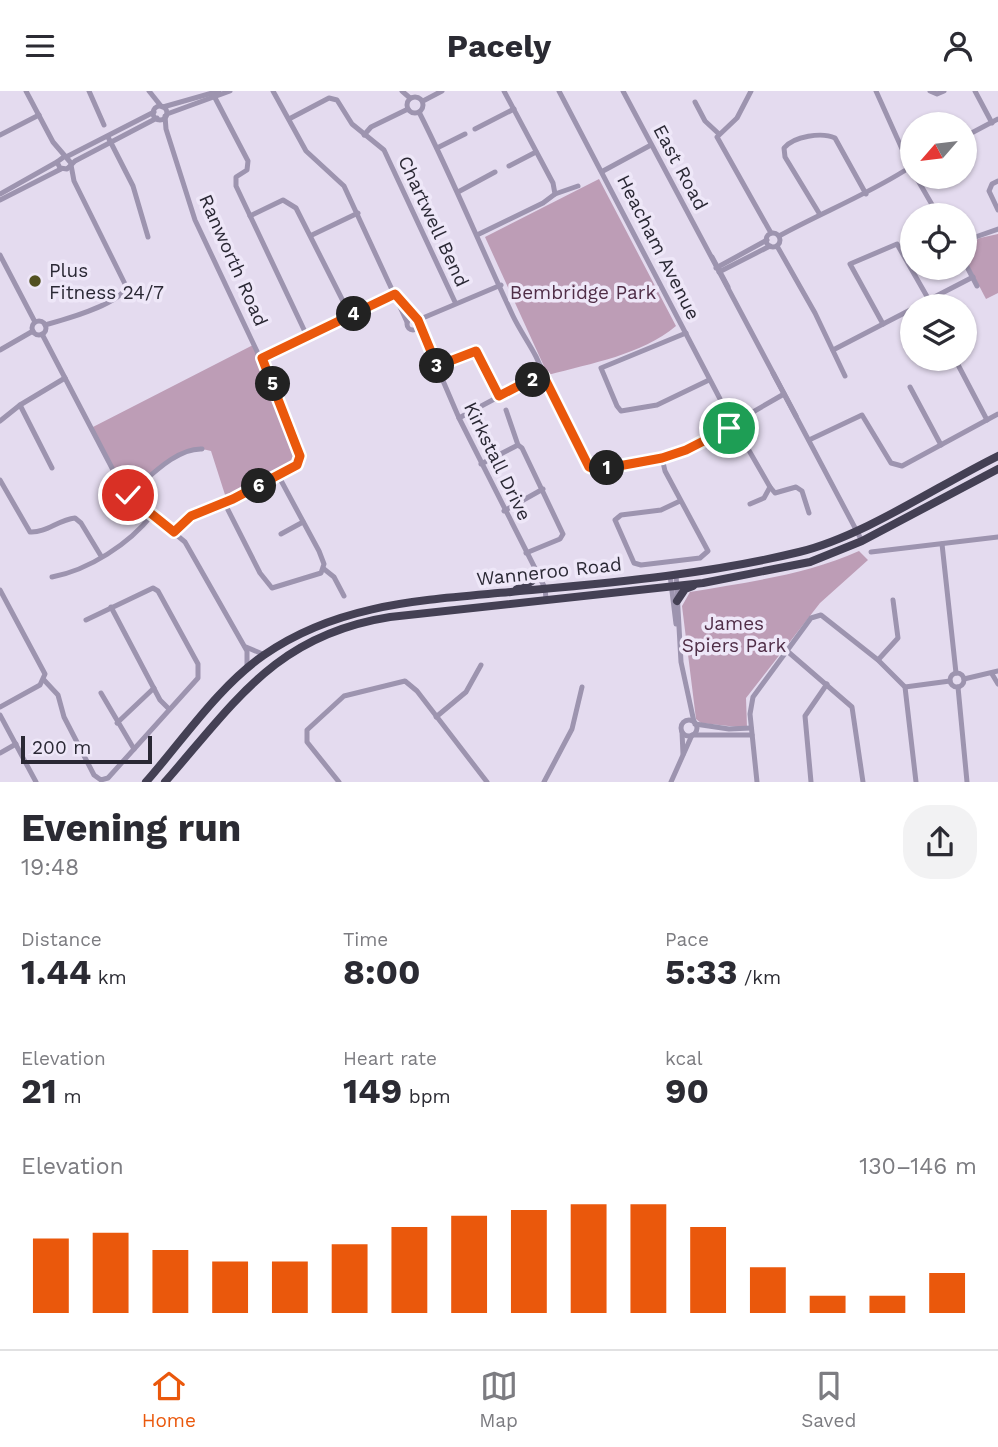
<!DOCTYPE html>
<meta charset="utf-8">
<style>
:root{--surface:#fff;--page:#f2f2f3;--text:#2b2b33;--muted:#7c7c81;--line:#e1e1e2;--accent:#ea580c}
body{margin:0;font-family:"Work Sans",sans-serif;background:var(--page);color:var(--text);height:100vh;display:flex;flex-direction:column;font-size:26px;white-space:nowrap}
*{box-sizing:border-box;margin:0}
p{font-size:23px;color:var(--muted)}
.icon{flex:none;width:38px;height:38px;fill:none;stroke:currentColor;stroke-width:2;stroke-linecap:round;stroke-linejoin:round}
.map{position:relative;height:691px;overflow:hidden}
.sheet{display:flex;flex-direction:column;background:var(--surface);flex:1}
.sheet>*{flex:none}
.needle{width:46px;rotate:242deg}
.buttons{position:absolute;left:900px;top:21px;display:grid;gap:14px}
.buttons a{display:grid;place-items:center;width:77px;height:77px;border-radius:50%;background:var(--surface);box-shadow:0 2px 5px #0004;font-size:35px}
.scale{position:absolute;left:21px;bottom:18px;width:131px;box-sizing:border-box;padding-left:7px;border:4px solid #2a2834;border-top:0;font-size:19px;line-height:24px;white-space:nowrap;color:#2a2834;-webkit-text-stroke:5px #eee7f8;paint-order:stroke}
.pin{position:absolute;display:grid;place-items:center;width:60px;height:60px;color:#fff;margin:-30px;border:4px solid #fff;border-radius:50%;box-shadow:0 2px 7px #0007}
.km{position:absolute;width:35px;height:35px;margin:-18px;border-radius:50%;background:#222;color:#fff;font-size:19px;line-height:35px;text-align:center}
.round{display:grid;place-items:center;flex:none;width:74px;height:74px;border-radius:28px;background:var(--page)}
.headline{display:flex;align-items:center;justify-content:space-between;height:119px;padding:0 21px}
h1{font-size:38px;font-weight:700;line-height:52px}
.metrics{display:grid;grid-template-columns:repeat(3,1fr);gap:10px;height:119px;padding:7px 21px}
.metrics div{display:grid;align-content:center}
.metrics b{font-size:35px;font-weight:700}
.metrics small{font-size:19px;font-weight:400}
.metrics p{font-size:19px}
.chart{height:196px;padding:14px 21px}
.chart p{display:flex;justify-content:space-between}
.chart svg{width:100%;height:126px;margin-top:7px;stroke:var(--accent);stroke-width:6}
header{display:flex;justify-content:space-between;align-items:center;height:91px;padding:0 21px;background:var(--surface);font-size:32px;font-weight:700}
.dock{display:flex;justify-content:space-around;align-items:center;height:98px;border-top:2px solid var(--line);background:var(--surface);font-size:19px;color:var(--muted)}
.dock a{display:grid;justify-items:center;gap:4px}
.dock .current{color:var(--accent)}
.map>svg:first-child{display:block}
</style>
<header><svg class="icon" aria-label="menu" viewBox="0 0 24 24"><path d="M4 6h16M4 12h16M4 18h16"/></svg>Pacely<svg class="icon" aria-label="person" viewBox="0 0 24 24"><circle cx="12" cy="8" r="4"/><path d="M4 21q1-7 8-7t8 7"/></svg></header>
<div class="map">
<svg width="998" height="691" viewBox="0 0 998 691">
<rect width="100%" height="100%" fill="#e4dbef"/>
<g fill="#bd9db6">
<path d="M599,88L676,235C641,264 592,272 548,284L485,146Z"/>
<path d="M998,143V202L986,208L964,166L966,154L980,147Z"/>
<path d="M255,253L279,307L300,372L227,410L211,360C180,351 150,386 128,404L91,337Z"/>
<path d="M859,460L868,469L820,512L746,607L747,637L701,632L696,628L682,515L690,501C748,491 805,484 859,460Z"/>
</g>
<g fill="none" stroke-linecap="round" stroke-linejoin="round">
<g stroke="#9d94af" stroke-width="5">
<path d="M26,0L53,51L65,65"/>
<path d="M89,0L104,34"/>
<path d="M149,0L161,15"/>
<path d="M273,0L306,60L344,95L407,231"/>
<path d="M402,0L410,7"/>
<path d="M559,0L730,327"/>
<path d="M623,0L796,325"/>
<path d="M751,0L737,27L717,46L771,142"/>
<path d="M876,0L907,69"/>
<path d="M930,0L937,3L944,0"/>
<path d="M975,0L992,32"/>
<path d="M213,3L248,70L247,79L236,86V95L307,245"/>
<circle cx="415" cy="14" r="8"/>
<path d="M423,10L442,0"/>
<path d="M695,11L705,30L719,43"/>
<circle cx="160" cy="22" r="7"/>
<path d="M163,16L219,0"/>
<path d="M419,21C453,88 481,157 513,225C523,246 538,263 544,286L589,376L597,379L686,359L728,335"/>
<path d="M167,23L230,0"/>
<path d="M165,25L166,38L195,129L279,307L301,368L297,374L233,408L191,425L174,441"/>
<path d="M289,28L329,7L337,9L352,33L384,59L455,211"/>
<path d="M475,38L514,18"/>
<path d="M0,44L39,24"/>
<path d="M364,44L371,36L408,18"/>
<path d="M108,46L133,95L148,146"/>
<path d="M964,46L998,28"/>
<path d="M437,57L465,43"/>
<path d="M68,65L154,21"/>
<path d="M71,72L65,65L57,71L60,77L67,78L75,70L157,27"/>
<path d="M509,75L536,61"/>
<path d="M603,80L651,54"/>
<path d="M916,86L938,124"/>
<path d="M998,90L992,93L989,100L998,119"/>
<path d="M458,101L495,81"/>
<path d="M0,103L57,71"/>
<path d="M555,103L578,95"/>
<path d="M0,109L61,78"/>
<path d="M819,122L785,66L784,57C794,45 822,41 835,47L866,103"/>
<path d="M250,125L283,109L296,117L350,224"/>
<circle cx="773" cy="149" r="7"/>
<path d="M312,144L358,122"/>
<path d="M477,144L543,112L555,103L553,92L504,0"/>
<path d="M779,145C821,122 864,105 904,80"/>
<path d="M964,150L998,138"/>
<path d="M777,155L815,222L845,285"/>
<path d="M0,164L35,231"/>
<path d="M712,166L728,196"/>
<path d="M964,170L977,195"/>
<path d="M716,177L767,149"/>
<path d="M719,181L770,155"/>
<path d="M917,215L973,186"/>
<circle cx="413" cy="233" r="6"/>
<path d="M418,229L501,194"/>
<circle cx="39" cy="237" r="7"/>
<path d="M883,233L850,173L897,153L929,209"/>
<path d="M45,234C67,228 114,215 127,197L74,90L71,74"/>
<path d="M419,234L459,327L545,497L546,508"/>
<path d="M686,242L601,277L617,315L621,320L657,314L709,289"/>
<path d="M42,243L124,400L185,451L247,560V576"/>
<path d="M0,259L33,240"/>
<path d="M833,259L912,218"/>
<path d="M262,267L395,203"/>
<path d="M956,270L987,329"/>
<path d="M437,275L476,260L499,305"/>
<path d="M773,282L862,450"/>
<path d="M910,296L941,354"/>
<path d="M20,314L52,377"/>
<path d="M506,319L518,354"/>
<circle cx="733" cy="332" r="6"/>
<path d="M459,327L526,291L544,286"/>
<path d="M739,329L784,303"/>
<path d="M0,330L20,314L65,287"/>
<path d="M736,337L770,396L764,407L750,413"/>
<path d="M809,349L862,324L891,372L902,375L998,323"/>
<path d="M662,367L665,380L708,460L700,467L641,474L634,472L615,429L621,424L661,419L680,410"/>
<path d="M481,373L518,354L522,357L563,443L560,448L526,462"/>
<path d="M0,389L30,441C46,442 58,429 75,427L81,432L101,465"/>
<path d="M770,396L775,402L796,396L802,400L809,422"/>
<path d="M128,404C148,388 175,357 202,358"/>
<path d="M224,411L260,482L272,497L321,482L324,473L319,460L278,384"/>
<path d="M504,420L543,398"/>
<path d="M281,443L303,431"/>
<path d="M942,453L956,582"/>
<path d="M871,461L998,446"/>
<path d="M324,478L334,486L344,505"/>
<path d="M676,483L681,571L694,631"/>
<path d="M670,484L676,533"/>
<path d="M52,486C89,479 129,453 152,424"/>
<path d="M0,499L45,583L40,594L0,616"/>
<path d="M111,516L160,609L169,618"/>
<path d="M246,556L265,564"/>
<path d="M786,559L852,616L863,691"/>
<path d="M878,569L898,547L893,509"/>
<circle cx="957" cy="589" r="7"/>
<path d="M992,583L998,593"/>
<path d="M964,588L998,580"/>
<path d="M44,589L58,604L64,626L94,684L101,689L108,687L198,587V573L158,500L153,497L86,529"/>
<path d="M905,596L950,590"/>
<path d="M958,596L967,691"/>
<path d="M101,602L134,658"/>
<path d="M0,624L36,691"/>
<path d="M436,626L466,601L481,574"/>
<circle cx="689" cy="637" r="8"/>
<path d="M117,632L154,597"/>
<path d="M695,633L729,638L751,637"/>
<path d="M682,641L683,663"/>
<path d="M693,644H752"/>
<path d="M0,662L16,653"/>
<path d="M339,691L307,651V639L344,605L405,590L417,600L487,691"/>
<path d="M544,691L572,638L582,596"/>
<path d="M671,691L692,644"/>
<path d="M757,691L750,623L753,606L811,527L821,524L878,569L905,596L916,691"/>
<path d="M811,691L805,625L827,593"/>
</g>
<g stroke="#444054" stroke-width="8">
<path d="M517,498L532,490V485"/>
<path d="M677,510L685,498L693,495"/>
<path d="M146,691C183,649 218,596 264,564C339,512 424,509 511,501C607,492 705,484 799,461C864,445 937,395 998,365"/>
<path d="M165,691C236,610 276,544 390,526L703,492L810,471L862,450L998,378"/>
</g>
</g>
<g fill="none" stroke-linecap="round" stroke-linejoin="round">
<g stroke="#fff" stroke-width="14">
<path id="route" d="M128,404L174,441L191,425L233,408L297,374L300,365L262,267L395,203L418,229L437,275L476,260L499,305L526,291L544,286L589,376L597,379L662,367L686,359L729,337"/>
</g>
<use href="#route" stroke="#ea580c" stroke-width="9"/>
</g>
<circle fill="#525021" stroke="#eee7f8" stroke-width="2.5" cx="35" cy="190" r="7"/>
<g text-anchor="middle" stroke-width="7" stroke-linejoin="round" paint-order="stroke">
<g font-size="19" fill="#2a2834" stroke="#eee7f8">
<text transform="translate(681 76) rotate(62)" y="7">East Road</text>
<text transform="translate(434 130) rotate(65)" y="7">Chartwell Bend</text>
<text transform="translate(659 156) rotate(63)" y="7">Heacham Avenue</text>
<text transform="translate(234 169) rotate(66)" y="7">Ranworth Road</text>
<text transform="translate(498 370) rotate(64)" y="7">Kirkstall Drive</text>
<text transform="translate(549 480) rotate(-6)" y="7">Wanneroo Road</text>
</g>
<g font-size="19" fill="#2a2834" stroke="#eee7f8" text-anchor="start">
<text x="49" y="186">Plus<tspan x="49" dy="22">Fitness 24/7</tspan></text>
</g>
<g font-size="19" fill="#502e47" stroke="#eee7f8">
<text x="583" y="208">Bembridge Park</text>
<text x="734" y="539">James<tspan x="734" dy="22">Spiers Park</tspan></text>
</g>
</g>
</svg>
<div class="buttons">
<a><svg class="needle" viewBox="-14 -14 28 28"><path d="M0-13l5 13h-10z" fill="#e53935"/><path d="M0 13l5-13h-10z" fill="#7c7c81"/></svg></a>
<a><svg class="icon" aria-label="locate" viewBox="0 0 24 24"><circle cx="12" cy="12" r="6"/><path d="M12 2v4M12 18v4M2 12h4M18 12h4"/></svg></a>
<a><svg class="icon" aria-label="layers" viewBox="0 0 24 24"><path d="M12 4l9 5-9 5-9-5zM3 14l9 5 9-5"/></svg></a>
</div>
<div class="scale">200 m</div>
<div class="pin" style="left:729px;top:337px;background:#1e9e55"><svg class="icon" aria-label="arrive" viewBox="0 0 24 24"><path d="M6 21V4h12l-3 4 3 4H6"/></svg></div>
<div class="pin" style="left:128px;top:404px;background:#d93025"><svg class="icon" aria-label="check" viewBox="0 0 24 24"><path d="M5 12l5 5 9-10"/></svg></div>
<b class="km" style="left:607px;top:377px">1</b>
<b class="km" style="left:533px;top:289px">2</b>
<b class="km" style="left:437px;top:275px">3</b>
<b class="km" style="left:354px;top:223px">4</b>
<b class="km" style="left:273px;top:293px">5</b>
<b class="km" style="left:259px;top:395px">6</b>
</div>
<section class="sheet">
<div class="headline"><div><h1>Evening run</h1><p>19:48</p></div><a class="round"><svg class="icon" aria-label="share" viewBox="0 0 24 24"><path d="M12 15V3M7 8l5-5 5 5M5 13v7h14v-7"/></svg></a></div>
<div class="metrics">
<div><p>Distance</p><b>1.44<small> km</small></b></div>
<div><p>Time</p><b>8:00</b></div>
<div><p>Pace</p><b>5:33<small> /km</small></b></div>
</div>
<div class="metrics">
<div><p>Elevation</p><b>21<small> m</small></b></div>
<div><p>Heart rate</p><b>149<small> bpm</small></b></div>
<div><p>kcal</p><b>90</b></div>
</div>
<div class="chart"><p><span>Elevation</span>130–146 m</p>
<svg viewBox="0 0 160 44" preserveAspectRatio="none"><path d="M5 44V18M15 44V16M25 44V22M35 44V26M45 44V26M55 44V20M65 44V14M75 44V10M85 44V8M95 44V6M105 44V6M115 44V14M125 44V28M135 44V38M145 44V38M155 44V30"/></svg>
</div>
</section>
<nav class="dock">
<a class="current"><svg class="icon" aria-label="home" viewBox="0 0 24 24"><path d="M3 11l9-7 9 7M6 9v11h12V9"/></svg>Home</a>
<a><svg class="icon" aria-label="map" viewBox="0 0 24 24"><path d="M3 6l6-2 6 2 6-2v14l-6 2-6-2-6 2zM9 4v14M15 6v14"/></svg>Map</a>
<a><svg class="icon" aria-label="saved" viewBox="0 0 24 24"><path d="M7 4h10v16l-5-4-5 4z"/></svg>Saved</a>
</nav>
